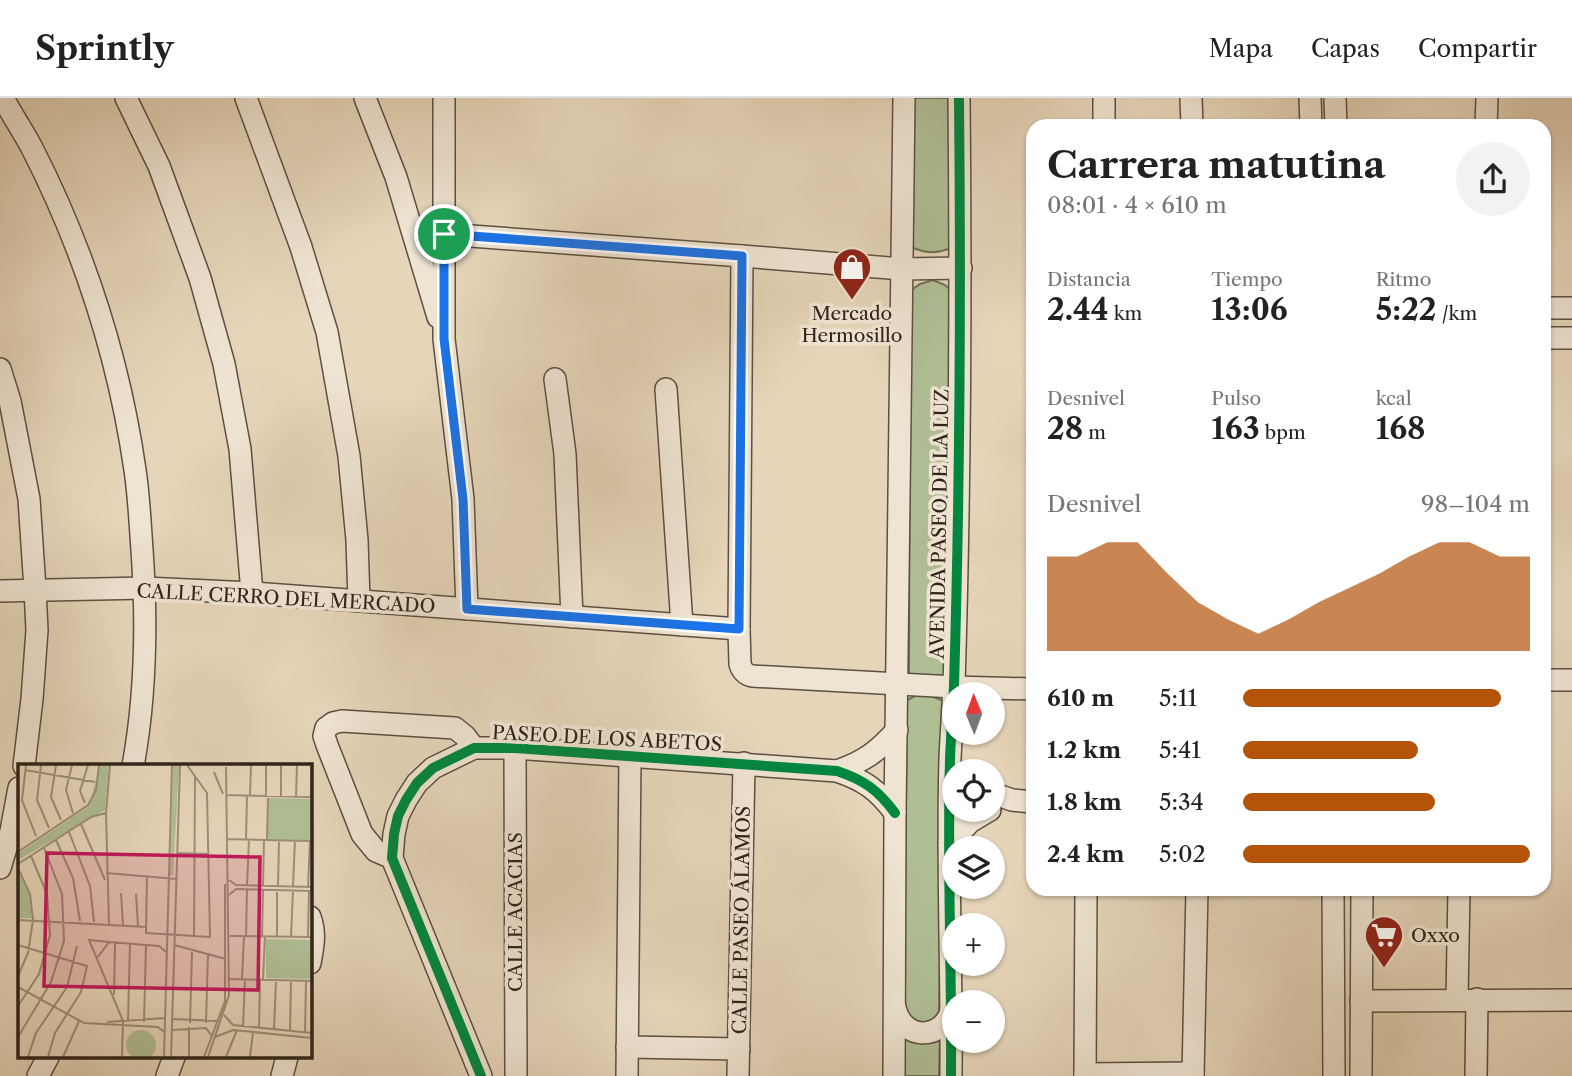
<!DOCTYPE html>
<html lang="es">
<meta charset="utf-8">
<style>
:root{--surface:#fff;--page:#f2f2f2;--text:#222;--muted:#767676;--line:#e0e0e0;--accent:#b45309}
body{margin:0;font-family:"Libre Caslon Text",serif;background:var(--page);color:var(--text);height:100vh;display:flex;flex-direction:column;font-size:26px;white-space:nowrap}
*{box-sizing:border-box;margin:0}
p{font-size:23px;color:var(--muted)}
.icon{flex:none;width:38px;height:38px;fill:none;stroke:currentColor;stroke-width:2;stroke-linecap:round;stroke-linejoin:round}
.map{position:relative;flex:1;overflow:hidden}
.drawer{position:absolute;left:1026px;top:21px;width:525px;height:777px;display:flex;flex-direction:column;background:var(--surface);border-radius:21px;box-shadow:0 2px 5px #0004}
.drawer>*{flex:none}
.needle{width:46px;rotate:359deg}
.buttons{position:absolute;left:942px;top:584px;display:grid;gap:14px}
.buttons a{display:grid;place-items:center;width:63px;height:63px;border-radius:50%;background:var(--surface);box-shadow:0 2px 5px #0004;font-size:35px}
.pin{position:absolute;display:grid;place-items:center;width:60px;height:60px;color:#fff;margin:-30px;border:4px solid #fff;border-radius:50%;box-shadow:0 2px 7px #0007}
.round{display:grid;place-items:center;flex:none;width:74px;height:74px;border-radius:37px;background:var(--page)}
.overview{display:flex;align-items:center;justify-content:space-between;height:119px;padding:0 21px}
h1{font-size:38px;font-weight:800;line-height:52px}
.figures{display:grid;grid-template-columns:repeat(3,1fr);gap:10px;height:119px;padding:7px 21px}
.figures div{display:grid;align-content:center}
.figures b{font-size:30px;font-weight:800}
.figures small{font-size:19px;font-weight:400}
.figures p{font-size:19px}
.chart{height:196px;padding:14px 21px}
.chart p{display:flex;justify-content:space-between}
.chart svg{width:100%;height:126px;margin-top:7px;fill:var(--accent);opacity:.7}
ul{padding:0 21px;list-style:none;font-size:23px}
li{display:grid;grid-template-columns:112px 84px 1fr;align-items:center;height:52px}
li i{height:18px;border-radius:9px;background:var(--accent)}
header{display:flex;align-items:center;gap:42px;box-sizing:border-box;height:98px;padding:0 35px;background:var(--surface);border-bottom:2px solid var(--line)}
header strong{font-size:33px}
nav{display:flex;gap:38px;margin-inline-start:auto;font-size:24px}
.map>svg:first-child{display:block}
</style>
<header>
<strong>Sprintly</strong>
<nav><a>Mapa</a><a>Capas</a><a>Compartir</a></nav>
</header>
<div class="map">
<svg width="1572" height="978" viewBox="0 0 1572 978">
<rect width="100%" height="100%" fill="#e6d5b9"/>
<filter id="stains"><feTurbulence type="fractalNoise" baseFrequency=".00286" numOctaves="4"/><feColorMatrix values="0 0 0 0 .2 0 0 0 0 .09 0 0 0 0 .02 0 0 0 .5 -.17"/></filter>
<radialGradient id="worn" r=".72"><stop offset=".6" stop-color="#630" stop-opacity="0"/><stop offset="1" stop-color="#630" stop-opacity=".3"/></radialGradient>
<g fill="#b0be94" stroke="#707157" stroke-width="2">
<path d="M913,0H955L953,149C937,156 927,156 911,149Z"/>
<path d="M933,182L945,187L955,196L944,581L909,579L910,193L920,186Z"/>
<path d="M925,596L944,603L939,917L931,924L922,926L904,916L907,602L915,598Z"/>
<path d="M903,934H940L939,978H903Z"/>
</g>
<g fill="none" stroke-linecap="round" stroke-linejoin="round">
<g stroke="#5d5042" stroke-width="24">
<g id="minor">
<path d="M3,0C12,17 23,33 32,50C83,150 119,261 135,372C139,398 140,425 142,452C147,523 146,597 133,668"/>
<path d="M126,0L159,68L200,180L224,266L240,351L252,495"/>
<path d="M246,0L301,149L327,234L349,358L357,442L359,503"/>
<path d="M365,0L396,79L438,219"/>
<path d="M444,0V241L463,401L467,511"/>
<path d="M1191,0L1192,28"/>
<path d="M1310,0L1311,28"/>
<path d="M1335,0L1336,28"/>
<path d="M1104,28V0"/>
<path d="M1486,28L1487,0"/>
<path d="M444,136L742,158L902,171L961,170"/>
<path d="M742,158L739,531L740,566C742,573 745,576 752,578L954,589L1032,591"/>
<path d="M1544,210H1572"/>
<path d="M1544,240H1572"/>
<path d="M0,271L10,303L29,401L35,491L37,532L32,601L24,668"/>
<path d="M555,281L565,356L572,519"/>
<path d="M666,291L682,527"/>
<path d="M0,493L145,490L252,495L739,531"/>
<path d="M1544,582H1572"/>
<path d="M515,650L516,978"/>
<path d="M837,673C865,663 877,654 897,632"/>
<path d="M992,695L1012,702L1032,704"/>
<path d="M949,747L970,724L990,712"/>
<path d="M392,760L376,753L362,736L327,647L324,638L326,630L333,625L342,623L455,630L465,638L474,650"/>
<path d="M0,770L11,733L19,690"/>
<path d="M1333,791L1334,978"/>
<path d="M310,819C316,835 313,849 310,865"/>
<path d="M1457,901L1459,791"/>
<path d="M1361,903L1572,902"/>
<path d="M895,909C902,944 945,943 952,909"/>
<path d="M627,949L739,951"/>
<path d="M1085,976L1193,975"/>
<path d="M38,978L48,959"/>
<path d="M167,978L174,959"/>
<path d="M282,978L287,959"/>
<path d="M481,978L392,760L394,736L398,718L406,702L417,685L433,670L474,650H515L837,673C864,682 878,692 895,715"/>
<path d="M627,978L630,657"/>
<path d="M738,978L744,665"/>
<path d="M894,978L895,715L904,0"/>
<path d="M951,978C952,872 947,766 950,661C951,636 953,612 954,587C960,391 961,196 959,0"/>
<path d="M1085,978L1086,791"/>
<path d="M1193,978L1197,791"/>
<path d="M1361,978L1362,791"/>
<path d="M1476,978L1477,901"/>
</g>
</g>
<use href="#minor" stroke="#efe4d2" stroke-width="21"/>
<g stroke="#efe4d2" stroke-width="15">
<g id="cycleway">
<path d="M481,978L392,760L394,736L398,718L406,702L417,685L433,670L474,650H515L837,673C864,682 878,692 895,715"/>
<path d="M951,978C952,872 947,766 950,661C951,636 953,612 954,587C960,391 961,196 959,0"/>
</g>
</g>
<use href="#cycleway" stroke="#00873e" stroke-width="10"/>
</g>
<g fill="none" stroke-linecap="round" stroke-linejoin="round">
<g stroke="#fff" stroke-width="14">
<path id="route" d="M444,136L742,158L739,531L467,511L463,401L444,241Z"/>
</g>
<use href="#route" stroke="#1a73e8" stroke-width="9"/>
</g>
<defs>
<g id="shop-pin" transform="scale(2.0125)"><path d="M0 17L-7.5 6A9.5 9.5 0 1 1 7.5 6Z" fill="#8f2418" stroke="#efe4d2"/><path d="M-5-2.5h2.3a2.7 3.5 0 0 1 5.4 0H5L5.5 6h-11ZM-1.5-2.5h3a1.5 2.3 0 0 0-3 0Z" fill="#fff"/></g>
<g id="supermarket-pin" transform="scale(2.0125)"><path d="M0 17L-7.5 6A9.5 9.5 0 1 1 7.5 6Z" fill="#8f2418" stroke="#efe4d2"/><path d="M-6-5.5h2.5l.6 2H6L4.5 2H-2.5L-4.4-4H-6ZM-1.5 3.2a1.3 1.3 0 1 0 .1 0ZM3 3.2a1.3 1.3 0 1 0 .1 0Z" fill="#fff"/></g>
</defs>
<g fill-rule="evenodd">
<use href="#shop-pin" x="852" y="169"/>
<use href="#supermarket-pin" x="1384" y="837"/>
</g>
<g text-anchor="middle" stroke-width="7" stroke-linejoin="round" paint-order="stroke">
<g font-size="19" fill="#2f241a" stroke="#efe4d2">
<text x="852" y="222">Mercado<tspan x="852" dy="22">Hermosillo</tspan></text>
<text x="1411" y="844" text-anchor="start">Oxxo</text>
</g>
<g font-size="19" fill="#2f241a" stroke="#efe4d2">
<text transform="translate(939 426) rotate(-89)" y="7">AVENIDA PASEO DE LA LUZ</text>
<text transform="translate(286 500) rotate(3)" y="7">CALLE CERRO DEL MERCADO</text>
<text transform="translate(607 640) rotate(3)" y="7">PASEO DE LOS ABETOS</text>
<text transform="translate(515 814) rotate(-90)" y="7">CALLE ACACIAS</text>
<text transform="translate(741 822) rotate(-89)" y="7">CALLE PASEO ÁLAMOS</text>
</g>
</g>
<g transform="translate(18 666)">
<rect width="294" height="294" fill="#e6d5b9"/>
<path d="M82,1H91L87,46L0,96V90L71,42ZM155,1H161L155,112L152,111ZM250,34L294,35V78L249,77ZM0,107L11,130L14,154H0ZM248,175L294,176V215L248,214ZM108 281a15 15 0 1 1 30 0a15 15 0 1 1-30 0Z" fill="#b0be94"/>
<path fill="none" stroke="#9d8e79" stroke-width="2" d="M8,1L4,36L18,72M23,1L19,36L31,64M38,1L33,33L43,56M54,1L48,26L55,49M7,6L77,18M196,8L205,30M208,31L294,33M232,32L233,1M248,32V1M263,32V1M278,33L279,1M293,33L294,1M67,39L62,27L70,1M88,49L91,160M63,60L87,116M51,68L72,122L76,158M209,75L294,77M228,75L229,32M38,76L55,114L62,157M249,76L250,32M0,88L70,41L78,26L81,1M159,89L190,90M0,100L73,53L88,49L92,1M0,104L12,130L15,156L10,189L0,212M88,109L159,115M129,112L128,169L192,173L189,29L169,1M211,116L218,121L294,123M229,121L231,75M245,121L246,75M260,122L261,76M275,122L277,76M290,123L292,77M103,129L105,161M118,130L120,162M211,131L218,125L294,127M0,156L128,163M176,172L177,12M212,172L294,173M228,172L229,125M244,172L245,126M259,172V126M273,173L275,126M290,173L291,127M91,178L71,176L105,257L104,293M0,181L69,202L63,228L37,269L30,293M156,181L208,195M80,193L91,178L141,182L148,188M211,215L294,217M224,215L226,172M245,215L247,172M0,223L66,259L140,263L146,268M96,231L97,179M0,242L21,210L32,171L29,130L13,92M206,251L215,261L294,269M155,255L199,257M110,257L112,180M89,258L147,254M126,258L128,181M172,259L174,188M188,259L190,189M225,262L227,215M241,264L242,215M154,266L188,264L193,271M256,266L258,216M272,267L273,216M287,269L288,217M0,273L33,218L46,177L44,130L26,84M197,273L215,266L294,274M10,293L18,269L49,223L59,182M45,293L61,257M146,293L154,1M153,293L162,1M171,293V263M186,293L207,237V120M190,293L211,231L208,3M208,293L219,266M232,293L235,268"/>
<path fill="#c2185b" fill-opacity="0.15" stroke="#c2185b" stroke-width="3.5" d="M29,89L242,93L240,226L26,222Z"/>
<rect width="294" height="294" fill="none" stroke="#2f241a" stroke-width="3.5"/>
</g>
<rect width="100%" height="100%" filter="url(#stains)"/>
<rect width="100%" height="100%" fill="url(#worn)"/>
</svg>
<div class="buttons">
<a><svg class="needle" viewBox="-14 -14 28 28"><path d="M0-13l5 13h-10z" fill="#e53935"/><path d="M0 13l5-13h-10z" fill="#767676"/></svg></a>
<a><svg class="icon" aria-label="locate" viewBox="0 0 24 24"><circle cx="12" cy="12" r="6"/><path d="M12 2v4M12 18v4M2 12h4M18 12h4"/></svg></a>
<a><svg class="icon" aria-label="layers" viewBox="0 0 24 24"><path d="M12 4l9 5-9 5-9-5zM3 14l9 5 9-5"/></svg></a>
<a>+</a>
<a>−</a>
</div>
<div class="pin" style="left:444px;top:136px;background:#1e9e55"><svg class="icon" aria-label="arrive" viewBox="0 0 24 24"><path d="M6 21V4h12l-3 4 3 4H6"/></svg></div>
<section class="drawer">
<div class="overview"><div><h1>Carrera matutina</h1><p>08:01 · 4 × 610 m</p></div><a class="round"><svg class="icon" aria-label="share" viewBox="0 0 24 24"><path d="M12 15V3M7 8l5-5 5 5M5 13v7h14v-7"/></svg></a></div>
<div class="figures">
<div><p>Distancia</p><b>2.44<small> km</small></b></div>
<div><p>Tiempo</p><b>13:06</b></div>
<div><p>Ritmo</p><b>5:22<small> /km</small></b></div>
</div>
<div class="figures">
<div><p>Desnivel</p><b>28<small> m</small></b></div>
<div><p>Pulso</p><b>163<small> bpm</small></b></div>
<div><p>kcal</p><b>168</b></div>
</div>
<div class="chart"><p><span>Desnivel</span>98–104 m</p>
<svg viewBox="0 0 160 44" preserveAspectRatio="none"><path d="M0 44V11L10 11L20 6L30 6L40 17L50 27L60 33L70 38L80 33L90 27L100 22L110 17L120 11L130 6L140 6L150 11L160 11V44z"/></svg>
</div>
<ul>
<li><b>610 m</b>5:11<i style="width:90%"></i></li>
<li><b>1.2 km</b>5:41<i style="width:61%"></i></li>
<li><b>1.8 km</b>5:34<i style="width:67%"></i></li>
<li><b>2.4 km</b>5:02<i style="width:100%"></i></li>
</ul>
</section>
</div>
